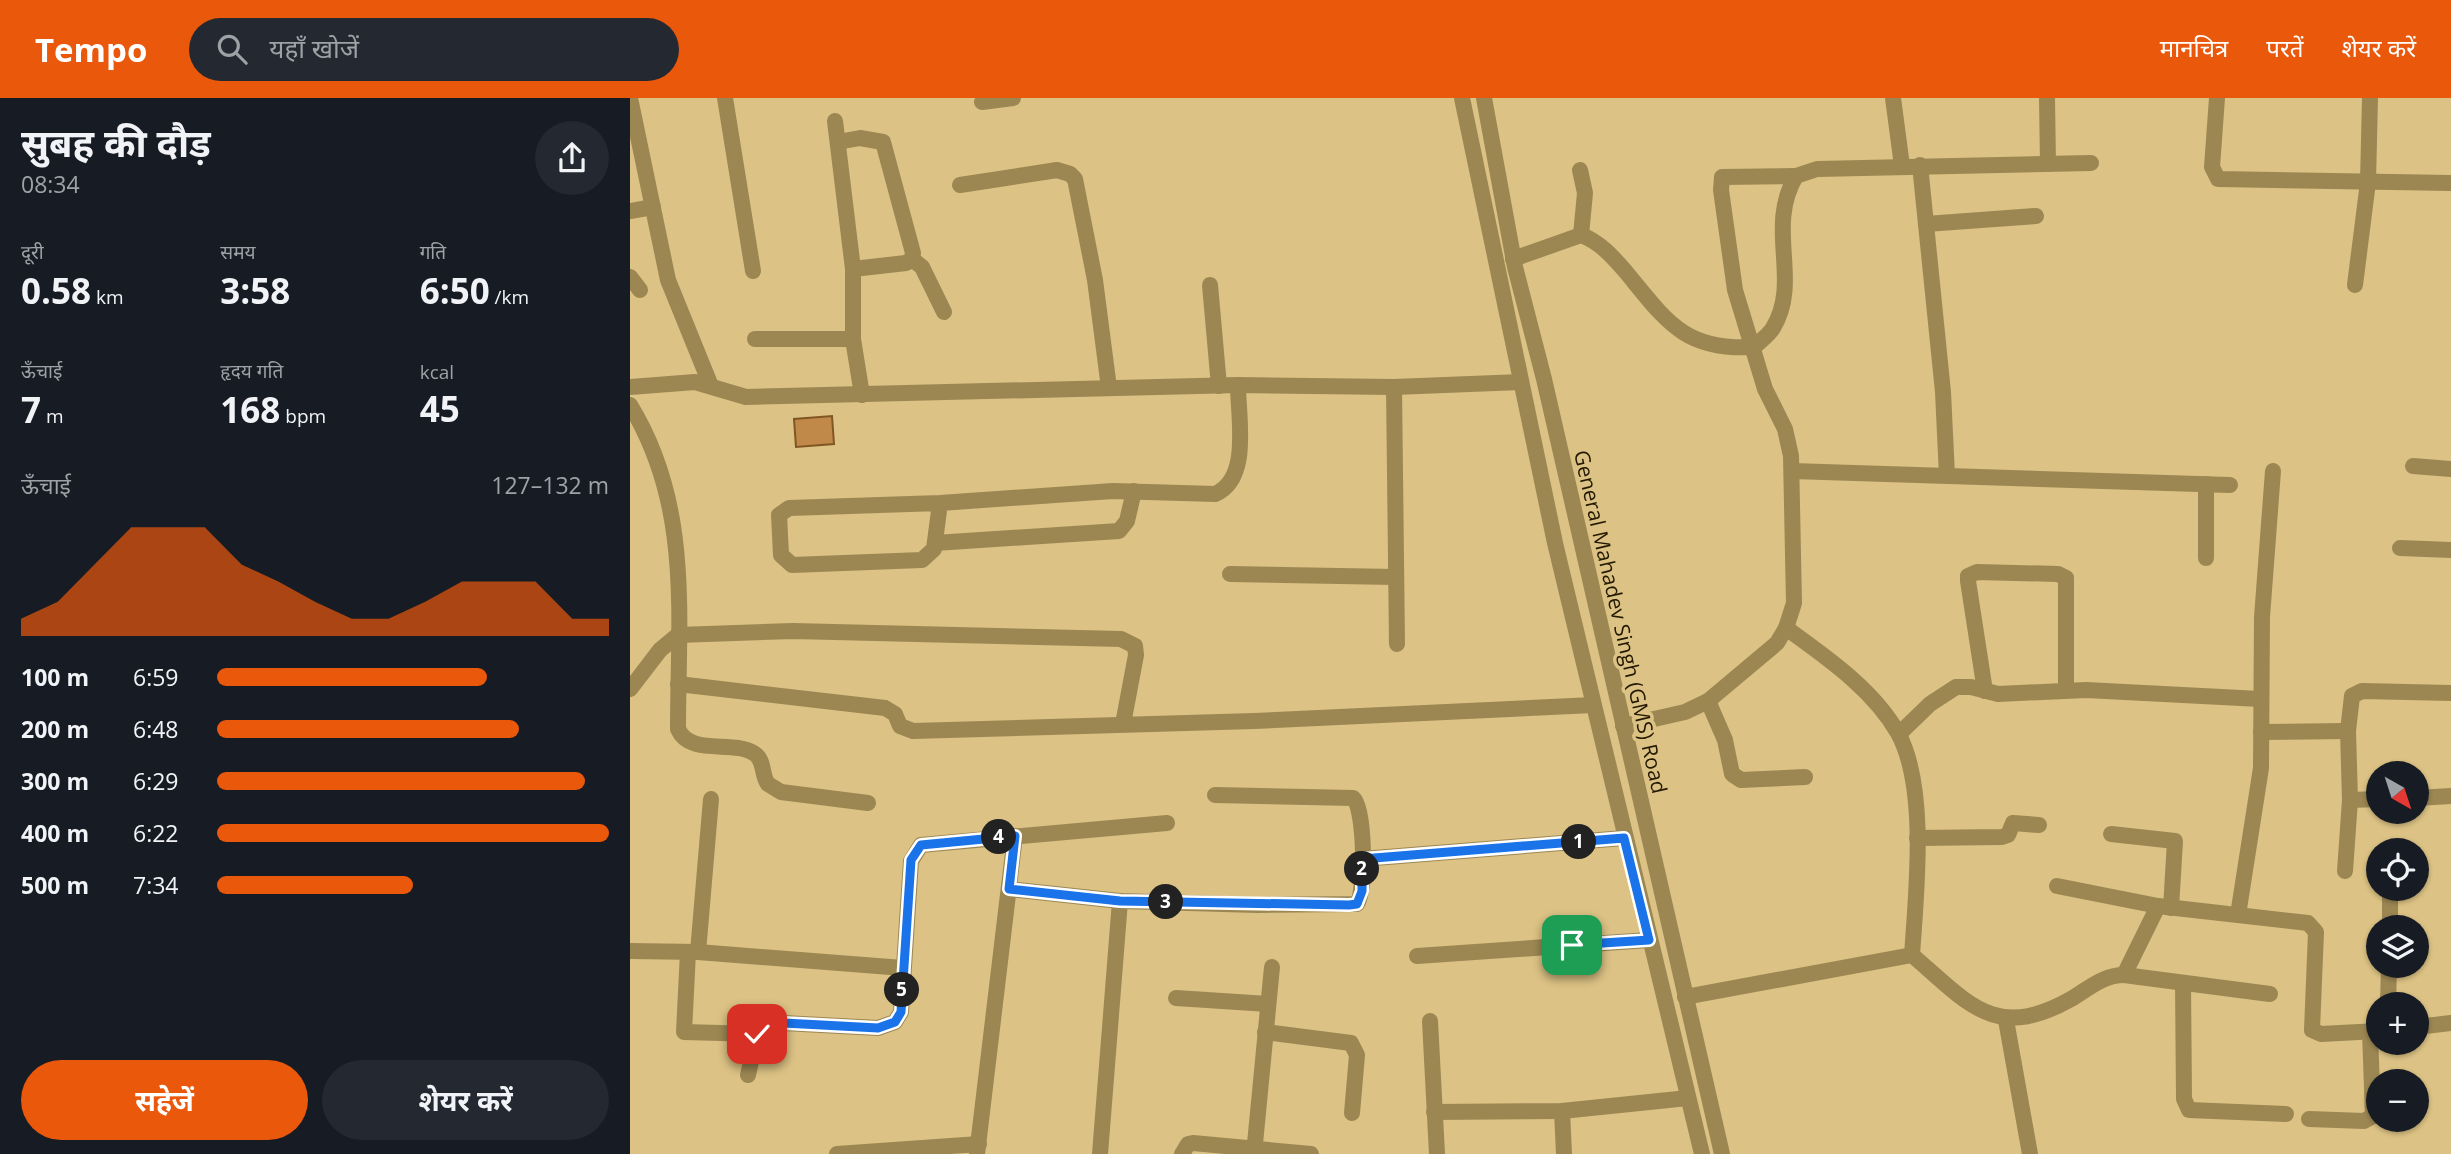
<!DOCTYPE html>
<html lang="hi">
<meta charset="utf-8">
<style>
:root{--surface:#171b24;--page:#242831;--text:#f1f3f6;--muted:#9ea1a6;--accent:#ea580c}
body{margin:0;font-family:"Open Sans","Noto Sans Devanagari",sans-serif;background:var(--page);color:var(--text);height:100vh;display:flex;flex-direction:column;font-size:26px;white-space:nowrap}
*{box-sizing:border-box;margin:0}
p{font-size:23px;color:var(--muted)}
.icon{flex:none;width:38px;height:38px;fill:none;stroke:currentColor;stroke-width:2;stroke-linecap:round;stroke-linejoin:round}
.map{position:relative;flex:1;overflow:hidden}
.details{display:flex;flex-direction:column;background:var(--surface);width:630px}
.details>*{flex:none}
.needle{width:46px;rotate:141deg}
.fabs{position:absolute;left:1736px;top:663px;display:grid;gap:14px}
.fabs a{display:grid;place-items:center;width:63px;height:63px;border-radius:50%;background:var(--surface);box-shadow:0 2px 5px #0004;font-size:35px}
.pin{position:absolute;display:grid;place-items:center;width:60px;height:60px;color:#fff;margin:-30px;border-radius:14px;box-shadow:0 4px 10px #0006}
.km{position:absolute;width:35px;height:35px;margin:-18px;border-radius:50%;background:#222;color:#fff;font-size:19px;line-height:35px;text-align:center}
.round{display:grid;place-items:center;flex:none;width:74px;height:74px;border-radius:37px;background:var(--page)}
.head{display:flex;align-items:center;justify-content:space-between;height:119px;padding:0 21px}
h1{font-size:38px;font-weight:700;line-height:52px}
.figures{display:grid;grid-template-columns:repeat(3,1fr);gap:10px;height:119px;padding:7px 21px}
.figures div{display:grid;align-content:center}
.figures b{font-size:35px;font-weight:700}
.figures small{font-size:19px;font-weight:400}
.figures p{font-size:19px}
.chart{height:196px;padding:14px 21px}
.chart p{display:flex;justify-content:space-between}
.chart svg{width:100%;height:126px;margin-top:7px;fill:var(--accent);opacity:.7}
.action{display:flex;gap:14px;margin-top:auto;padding:14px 21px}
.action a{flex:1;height:80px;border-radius:42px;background:var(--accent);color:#fff;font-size:28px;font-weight:700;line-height:80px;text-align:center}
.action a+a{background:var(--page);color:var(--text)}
ul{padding:0 21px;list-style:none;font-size:23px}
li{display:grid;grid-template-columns:112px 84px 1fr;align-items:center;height:52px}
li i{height:18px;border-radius:9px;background:var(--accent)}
header{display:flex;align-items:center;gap:42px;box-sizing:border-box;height:98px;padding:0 35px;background:var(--accent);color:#fff}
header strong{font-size:33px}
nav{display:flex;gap:38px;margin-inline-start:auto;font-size:24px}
.search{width:490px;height:63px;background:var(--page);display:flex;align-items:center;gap:18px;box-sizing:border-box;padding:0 24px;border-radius:38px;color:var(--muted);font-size:26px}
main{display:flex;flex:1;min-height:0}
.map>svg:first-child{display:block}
</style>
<header>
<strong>Tempo</strong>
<div class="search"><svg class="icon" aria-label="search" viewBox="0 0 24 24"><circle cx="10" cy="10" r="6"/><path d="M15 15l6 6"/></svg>यहाँ खोजें</div>
<nav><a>मानचित्र</a><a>परतें</a><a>शेयर करें</a></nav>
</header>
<main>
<section class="details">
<div class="head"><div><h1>सुबह की दौड़</h1><p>08:34</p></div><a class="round"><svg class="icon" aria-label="share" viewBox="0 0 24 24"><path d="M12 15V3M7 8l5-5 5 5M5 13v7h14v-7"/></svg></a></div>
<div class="figures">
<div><p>दूरी</p><b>0.58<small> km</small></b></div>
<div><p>समय</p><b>3:58</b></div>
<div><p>गति</p><b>6:50<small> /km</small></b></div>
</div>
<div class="figures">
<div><p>ऊँचाई</p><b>7<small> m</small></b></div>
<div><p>हृदय गति</p><b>168<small> bpm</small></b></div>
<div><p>kcal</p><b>45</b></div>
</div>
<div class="chart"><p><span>ऊँचाई</span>127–132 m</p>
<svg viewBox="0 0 160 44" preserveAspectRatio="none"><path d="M0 44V38L10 32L20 19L30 6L40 6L50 6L60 19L70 25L80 32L90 38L100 38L110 32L120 25L130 25L140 25L150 38L160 38V44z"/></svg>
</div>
<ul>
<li><b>100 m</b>6:59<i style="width:69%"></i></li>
<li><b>200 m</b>6:48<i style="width:77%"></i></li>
<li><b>300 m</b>6:29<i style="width:94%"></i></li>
<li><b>400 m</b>6:22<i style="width:100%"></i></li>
<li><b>500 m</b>7:34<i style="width:50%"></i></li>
</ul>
<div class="action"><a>सहेजें</a><a>शेयर करें</a></div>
</section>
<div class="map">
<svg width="1821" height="1056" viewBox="0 0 1821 1056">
<rect width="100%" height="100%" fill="#dcc284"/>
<path fill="#c18949" stroke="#805624" stroke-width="2" d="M202,318L204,346L166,349L164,321Z"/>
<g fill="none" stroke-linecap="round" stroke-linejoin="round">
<g stroke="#9c8753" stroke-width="16">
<path d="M0,0L38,182L81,288"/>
<path d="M95,0L123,173"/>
<path d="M832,0L925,445L1072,1056"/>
<path d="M854,0L885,169L914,281L1092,1056"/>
<path d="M1263,0L1272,68"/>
<path d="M1417,0L1418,66"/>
<path d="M1587,0L1582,69L1588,81L1821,85"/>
<path d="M352,4L383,0"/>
<path d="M205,23L223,171V241L232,297"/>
<path d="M208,44L230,40L253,44L283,155L282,161L276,165L223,171"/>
<path d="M1290,67L1313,294L1317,378"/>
<path d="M950,72L955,95L951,137"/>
<path d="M330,87L427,72L440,76L445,81L465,182L479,290"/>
<path d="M0,113L23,109"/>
<path d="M1296,126L1406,118"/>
<path d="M282,161L292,169L314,214"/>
<path d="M883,161L951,137C970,144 983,159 996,174C1037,224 1055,253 1124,249C1130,243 1139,237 1143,230C1172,182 1135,130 1166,78L1187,71L1461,65"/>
<path d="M0,179L10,192"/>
<path d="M580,187L589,288"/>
<path d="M1725,187L1738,84L1740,0"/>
<path d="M125,241H223"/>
<path d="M0,289L65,284L116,299L608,287L764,289L891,284"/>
<path d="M764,289L767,546"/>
<path d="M0,307C62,408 48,518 48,631C60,659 104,641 125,656C135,663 131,677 138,686L151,694L238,705"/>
<path d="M1783,368L1821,371"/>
<path d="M1162,373L1600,387"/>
<path d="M310,405L304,451L292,462L162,467L151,457L149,417L159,410L310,405L483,393L585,396C621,381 608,320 608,287"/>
<path d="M305,445L489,433L497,423L504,393"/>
<path d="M1770,450L1821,452"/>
<path d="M1576,460V386"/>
<path d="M600,476L765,479"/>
<path d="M1156,530C1196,559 1243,591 1268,635C1298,690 1286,796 1282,857"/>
<path d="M48,586L255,610L265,616L270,628L283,633L624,623L963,607"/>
<path d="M0,591L30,552L48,537L163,533L491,541L505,548L506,557L493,626"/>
<path d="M1355,593L1338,483V478L1347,474L1428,476L1436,480V592"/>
<path d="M1078,603L1095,642L1102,676L1111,682L1175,679"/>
<path d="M993,628L1055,614L1078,603L1147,545L1156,530L1164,505L1161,358L1155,331L1135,291L1105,192L1091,92L1092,79L1166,78"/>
<path d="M1631,634L1718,633"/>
<path d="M1269,636L1300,606L1326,589H1341L1368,596L1456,592L1630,601"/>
<path d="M1787,700L1821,698"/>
<path d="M1748,701L1720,702L1718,633L1722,598L1732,593L1821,595"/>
<path d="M1481,736L1545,743L1541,810"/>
<path d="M1287,740L1372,739L1378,737L1383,725L1409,727"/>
<path d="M732,761L994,740"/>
<path d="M1715,773L1720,702"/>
<path d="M1427,788L1528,808L1678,825L1686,834L1682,932L1691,936L1748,933"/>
<path d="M379,791L490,803L627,807L727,806C736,793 735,710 723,700L585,697"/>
<path d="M1608,817L1631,670L1632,519L1643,373"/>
<path d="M1760,830V791"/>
<path d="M0,853L68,854L273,870"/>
<path d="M58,854L54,934L127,936"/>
<path d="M68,854L81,701"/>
<path d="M787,858L1019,842"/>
<path d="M1494,877L1640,896"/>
<path d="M1553,885L1554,1001L1559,1012L1656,1016"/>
<path d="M1055,899L1282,857C1338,905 1365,944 1441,901C1458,891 1473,877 1494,877L1528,808"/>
<path d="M546,900L638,906"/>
<path d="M1758,906L1759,868"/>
<path d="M1376,922L1400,1056"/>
<path d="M800,923L807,1056"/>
<path d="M1787,929L1821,925"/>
<path d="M635,934L721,945L727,957L722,1015"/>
<path d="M118,977L129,928L135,924L248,930L265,924L271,914L281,763L291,747L537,725"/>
<path d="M932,1013L934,1056"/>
<path d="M804,1014L932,1013L1058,1000"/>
<path d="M1679,1021L1734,1023L1743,1018L1740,934"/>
<path d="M207,1056L349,1046"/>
<path d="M347,1056L385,738"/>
<path d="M470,1056L490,803"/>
<path d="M552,1056L558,1046L563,1045L681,1056"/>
<path d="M624,1056L642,869"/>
</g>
</g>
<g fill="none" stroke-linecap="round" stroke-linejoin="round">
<g stroke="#fff" stroke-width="14">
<path id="route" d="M127,936L135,924L248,930L265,924L271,914L281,762L291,747L385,738L379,791L490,803L719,807L727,806L732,793V761L994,740L1019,842L942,847"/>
</g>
<use href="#route" stroke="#1a73e8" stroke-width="9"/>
</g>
<g text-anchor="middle" stroke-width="7" stroke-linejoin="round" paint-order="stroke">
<g font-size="21" fill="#231901" stroke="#dcc284">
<text transform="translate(990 524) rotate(77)" y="7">General Mahadev Singh (GMS) Road</text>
</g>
</g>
</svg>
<div class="fabs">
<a><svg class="needle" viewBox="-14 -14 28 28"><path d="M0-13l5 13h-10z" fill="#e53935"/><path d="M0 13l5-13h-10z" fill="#9ea1a6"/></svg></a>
<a><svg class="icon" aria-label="locate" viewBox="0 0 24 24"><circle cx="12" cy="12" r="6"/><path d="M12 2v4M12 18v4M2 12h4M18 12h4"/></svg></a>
<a><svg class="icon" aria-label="layers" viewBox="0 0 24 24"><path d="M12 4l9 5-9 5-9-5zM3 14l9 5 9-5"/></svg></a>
<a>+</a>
<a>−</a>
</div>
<div class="pin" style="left:942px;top:847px;background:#1e9e55"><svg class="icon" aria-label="arrive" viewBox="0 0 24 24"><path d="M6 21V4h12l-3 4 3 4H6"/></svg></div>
<div class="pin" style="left:127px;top:936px;background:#d93025"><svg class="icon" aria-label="check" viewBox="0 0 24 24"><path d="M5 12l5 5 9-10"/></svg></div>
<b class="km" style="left:949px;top:744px">1</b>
<b class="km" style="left:732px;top:771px">2</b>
<b class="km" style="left:536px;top:804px">3</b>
<b class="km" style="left:369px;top:739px">4</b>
<b class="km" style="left:272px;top:892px">5</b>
</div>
</main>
